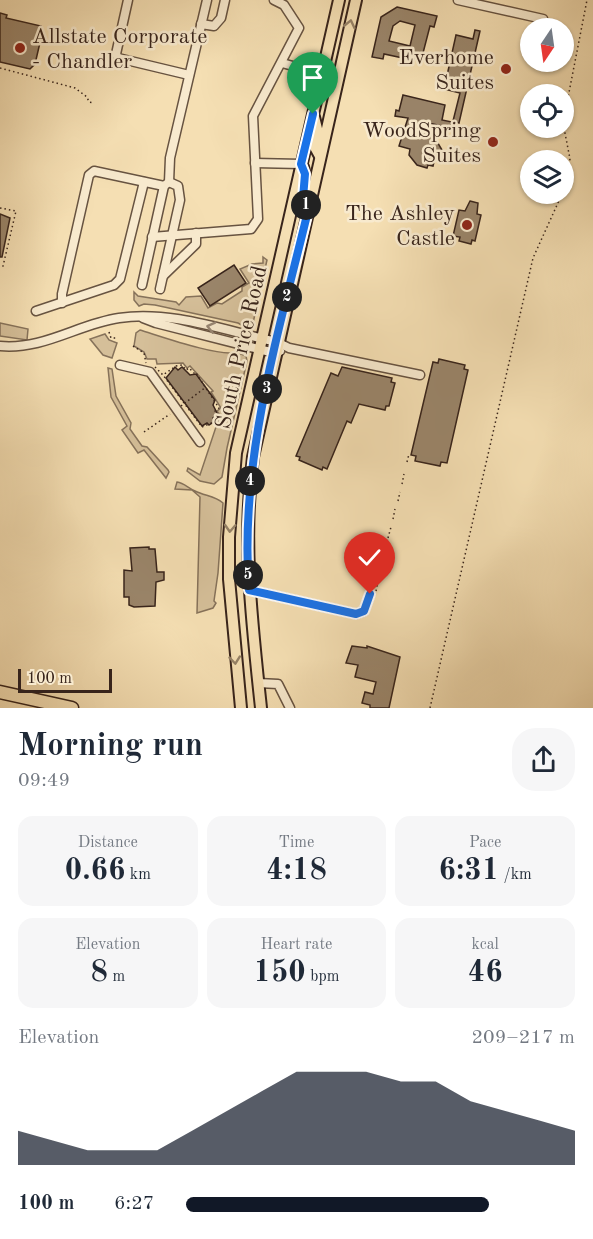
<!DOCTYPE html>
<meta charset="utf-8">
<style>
:root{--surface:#fff;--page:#f6f6f7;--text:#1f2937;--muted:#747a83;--accent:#111827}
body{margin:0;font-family:"Old Standard TT",serif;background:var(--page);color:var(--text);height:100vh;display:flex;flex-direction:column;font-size:22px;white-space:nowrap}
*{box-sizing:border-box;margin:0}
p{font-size:20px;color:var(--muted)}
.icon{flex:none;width:33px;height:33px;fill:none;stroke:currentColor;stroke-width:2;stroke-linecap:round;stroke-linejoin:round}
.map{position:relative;height:708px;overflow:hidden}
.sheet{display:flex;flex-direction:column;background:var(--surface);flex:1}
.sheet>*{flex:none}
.needle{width:39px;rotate:193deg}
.tools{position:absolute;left:520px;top:18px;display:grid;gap:12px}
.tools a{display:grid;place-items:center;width:54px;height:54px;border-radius:50%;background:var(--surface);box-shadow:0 2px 4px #0004;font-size:30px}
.scale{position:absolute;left:18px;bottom:15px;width:94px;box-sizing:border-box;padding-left:6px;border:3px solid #38241b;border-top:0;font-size:16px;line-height:21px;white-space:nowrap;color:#38241b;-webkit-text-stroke:4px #f8eace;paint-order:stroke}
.pin{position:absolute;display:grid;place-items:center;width:51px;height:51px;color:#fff;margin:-62px -26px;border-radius:50% 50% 50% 0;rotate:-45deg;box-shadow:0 0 6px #0007}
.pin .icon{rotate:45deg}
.km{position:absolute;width:30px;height:30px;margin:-15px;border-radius:50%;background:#222;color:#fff;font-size:16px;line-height:30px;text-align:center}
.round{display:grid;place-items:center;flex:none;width:63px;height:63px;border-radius:24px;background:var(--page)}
.summary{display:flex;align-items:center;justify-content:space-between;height:102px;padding:0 18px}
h1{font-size:33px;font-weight:600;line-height:45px}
.stats{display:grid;grid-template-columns:repeat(3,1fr);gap:9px;height:102px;padding:6px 18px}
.stats div{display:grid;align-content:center;border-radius:15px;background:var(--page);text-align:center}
.stats b{font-size:30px;font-weight:600}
.stats small{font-size:16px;font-weight:400}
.stats p{font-size:16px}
.chart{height:168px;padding:12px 18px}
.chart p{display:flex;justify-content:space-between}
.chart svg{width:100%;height:108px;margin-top:6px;fill:var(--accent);opacity:.7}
ul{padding:0 18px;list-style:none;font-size:20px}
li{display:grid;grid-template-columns:96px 72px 1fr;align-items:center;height:45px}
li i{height:15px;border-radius:8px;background:var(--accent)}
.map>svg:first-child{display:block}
</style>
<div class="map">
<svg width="593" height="708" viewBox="0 0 593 708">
<rect width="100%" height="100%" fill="#f5dfb3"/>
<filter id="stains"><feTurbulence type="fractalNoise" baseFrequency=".00333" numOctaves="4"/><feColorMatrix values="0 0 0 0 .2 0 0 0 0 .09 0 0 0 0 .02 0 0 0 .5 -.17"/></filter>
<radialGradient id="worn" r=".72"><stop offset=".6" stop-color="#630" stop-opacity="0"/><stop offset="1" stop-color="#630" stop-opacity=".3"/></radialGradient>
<g fill="#d5bf99" stroke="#86725a" stroke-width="1.5">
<path d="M263,257L267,260L253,323L247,328L238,323L155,305L144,304L139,306L134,300V292L138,296L176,302L179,305L186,297L201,296L208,308L217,303L222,304L242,291V287L249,283L240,269L252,264L263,263Z"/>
<path d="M0,323L28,329L27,340L0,336Z"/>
<path d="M140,330C157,335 222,358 236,352L246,356L247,361L227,448L222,477L214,484L200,481L187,471L188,468L200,475L220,415L217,411L221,408L211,392L213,391L190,366L187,368L183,363L157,364L156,359H147L144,352L134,346L136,333Z"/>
<path d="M105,334L109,340L117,343L112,358L103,355L90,339Z"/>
<path d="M108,368L112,369L116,396L131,423L130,429L142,446L147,447L168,470L169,472L166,478L144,450L138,453L122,430L127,426L111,397Z"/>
<path d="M177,482C184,483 188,488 195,491C205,496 215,496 223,503L218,573L214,601L216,603L213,608L197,613L200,497L192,490L175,489Z"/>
</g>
<g fill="#9a856a" stroke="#38241b" stroke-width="1.5" fill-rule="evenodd">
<path d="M397,7L437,16L434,27L430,26L423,53L412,60L384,54L383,59L372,57L381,17ZM400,21L415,25L410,46L389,41L393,26Z"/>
<path d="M0,13L7,15L6,18L41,26L42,34L35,64L30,69L0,62Z"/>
<path d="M475,30L480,31L459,123L453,121L460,93L444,89L456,35L473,39Z"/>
<path d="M403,95L445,105L442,120L452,122L451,128L424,122L437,136L436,140L442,150L436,153L433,166L428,165L427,168L417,165L409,155L410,149L399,146L408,118L395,116L396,110L399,111Z"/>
<path d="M470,201L478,203L477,214L481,215L475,241L472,240L471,244L459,241L460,237L453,236L459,210L465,211Z"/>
<path d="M0,214L10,218L2,257H0Z"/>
<path d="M234,265L246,283L210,306L198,288Z"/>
<path d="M439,359L465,365L464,369L468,370L447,463L441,462L440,466L415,461L416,456L411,455L433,362L438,363Z"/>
<path d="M175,367L178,370L182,367L190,375L196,374L215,400L213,405L218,415L213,418L215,421L209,425L207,423L202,426L166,378Z"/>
<path d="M342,367L392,378L391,382L395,383L389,406H386L385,410L359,404L351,423L347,421L327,469L323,467L322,470L299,460L300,457L296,456L331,373L338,376Z"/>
<path d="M149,547V549H155L157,572H164V580L156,582L155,606L134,607L129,605V597H124V570L132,571L130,548Z"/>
<path d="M352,646L367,648V646L400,657L389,708H370V705L362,703L365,692L373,694L376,682L355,677L358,665L346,663Z"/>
</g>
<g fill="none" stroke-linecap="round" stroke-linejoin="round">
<g stroke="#675341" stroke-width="11">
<g id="minor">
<path d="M128,0L116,54L118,58L189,75"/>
<path d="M458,0L543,19"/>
<path d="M201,24L214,26L221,18L225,0"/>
<path d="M282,63L322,74"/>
<path d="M255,163L301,164"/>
<path d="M152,237L251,229L258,219L253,116L299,28L284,5L274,0"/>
<path d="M163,276L196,244V233"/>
<path d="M142,285L164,186L169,182L170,158L207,0"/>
<path d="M160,289L180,200L178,186L169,182"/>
<path d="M62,303V294L89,175L94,171L164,186"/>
<path d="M36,311L114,285L120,279L144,182"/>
<path d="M143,318L156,323L258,349L275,353L280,351"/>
<path d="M0,346C44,350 78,324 119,318C171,310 226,331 277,342L289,348L420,375"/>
<path d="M120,365L150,372L200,442"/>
<path d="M249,590L356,614L364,611L370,594"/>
<path d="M258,683L278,684L290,708"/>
</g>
</g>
<g stroke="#38241b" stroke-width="14">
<g id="major">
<path d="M314,117L318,133L315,147L320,156"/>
<path d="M303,167C308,182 302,195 308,210"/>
<path d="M241,708L229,579V537L236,453L339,0"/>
<path d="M261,708C252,623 242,542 253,457L356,0"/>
</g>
</g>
<g stroke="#38241b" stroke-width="15">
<path id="highway" d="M0,692L72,708"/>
</g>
<g stroke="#38241b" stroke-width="1.5" stroke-dasharray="1.5 3" stroke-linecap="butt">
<path d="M0,68L75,88L87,97L89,102L94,103"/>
<path d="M564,118L587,0"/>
<path d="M564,128L570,159L564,184"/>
<path d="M0,208L16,211L3,266H0"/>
<path d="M109,332L111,338H118"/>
<path d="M133,346L144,353L146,363"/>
<path d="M155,367L163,375L176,366L182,365L186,370L189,368L195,374L196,373L219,408L215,411L219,415L216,421L202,427L163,375"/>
<path d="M181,406L206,387"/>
<path d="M144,432L170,414"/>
<path d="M407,462L409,454"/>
<path d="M402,484L404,474"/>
<path d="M398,501L400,492"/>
<path d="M393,519L395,509"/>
<path d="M388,538L391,527"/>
<path d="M384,556L387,546"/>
<path d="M380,573L383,563"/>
<path d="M376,591L378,581"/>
<path d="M430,708L533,258L562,194"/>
</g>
<use href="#minor" stroke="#f8eace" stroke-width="8"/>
<use href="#major" stroke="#f5dfb3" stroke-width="10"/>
<use href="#highway" stroke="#f5dfb3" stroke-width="12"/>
</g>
<defs><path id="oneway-chevron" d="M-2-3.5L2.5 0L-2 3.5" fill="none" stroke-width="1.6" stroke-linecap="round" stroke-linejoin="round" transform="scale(1.5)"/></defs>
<g stroke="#968267">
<use href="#oneway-chevron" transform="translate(350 24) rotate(-77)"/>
<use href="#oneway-chevron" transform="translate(230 528) rotate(93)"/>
<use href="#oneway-chevron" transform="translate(235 660) rotate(84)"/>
</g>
<use stroke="#988774" href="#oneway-chevron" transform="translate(211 327) rotate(-167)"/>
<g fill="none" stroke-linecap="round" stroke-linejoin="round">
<g stroke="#fff" stroke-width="12">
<path id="route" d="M313,114L301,164L305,174L303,198L308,211C278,335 239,461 249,590L356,614L364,611L370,594"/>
</g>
<use href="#route" stroke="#1a73e8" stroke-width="8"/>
</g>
<g fill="#8f2418" stroke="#f8eace" stroke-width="2">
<circle cx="20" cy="48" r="6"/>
<circle cx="506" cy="69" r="6"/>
<circle cx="493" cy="142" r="6"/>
<circle cx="467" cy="225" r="6"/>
</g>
<g text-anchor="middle" stroke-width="5" stroke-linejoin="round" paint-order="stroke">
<g font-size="22" fill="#38241b" stroke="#f8eace" text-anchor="end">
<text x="32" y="43" text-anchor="start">Allstate Corporate<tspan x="32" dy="25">- Chandler</tspan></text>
<text x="494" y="64">Everhome<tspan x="494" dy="25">Suites</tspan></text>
<text x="481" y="137">WoodSpring<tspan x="481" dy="25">Suites</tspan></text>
<text x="455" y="220">The Ashley<tspan x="455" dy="25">Castle</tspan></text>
</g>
<g font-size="22" fill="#38241b" stroke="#f8eace">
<text transform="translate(240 347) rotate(-77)" y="8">South Price Road</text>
</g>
</g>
<rect width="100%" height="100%" filter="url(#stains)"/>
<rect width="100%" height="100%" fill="url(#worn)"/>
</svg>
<div class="tools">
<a><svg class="needle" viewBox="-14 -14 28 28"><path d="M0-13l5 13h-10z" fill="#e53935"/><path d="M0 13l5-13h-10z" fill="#747a83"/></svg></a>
<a><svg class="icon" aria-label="locate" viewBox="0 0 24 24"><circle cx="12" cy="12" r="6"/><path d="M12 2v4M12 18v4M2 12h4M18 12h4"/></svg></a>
<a><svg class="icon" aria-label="layers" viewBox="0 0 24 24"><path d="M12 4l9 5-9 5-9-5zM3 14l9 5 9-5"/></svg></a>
</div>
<div class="scale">100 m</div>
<div class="pin" style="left:313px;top:114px;background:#1e9e55"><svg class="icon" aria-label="arrive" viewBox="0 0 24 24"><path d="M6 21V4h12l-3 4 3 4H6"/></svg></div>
<div class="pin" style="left:370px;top:594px;background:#d93025"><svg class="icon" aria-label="check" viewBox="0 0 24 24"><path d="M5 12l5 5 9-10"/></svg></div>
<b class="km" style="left:306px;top:205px">1</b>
<b class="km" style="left:287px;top:297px">2</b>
<b class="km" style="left:267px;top:389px">3</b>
<b class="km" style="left:250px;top:481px">4</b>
<b class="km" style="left:248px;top:575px">5</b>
</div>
<section class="sheet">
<div class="summary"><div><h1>Morning run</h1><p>09:49</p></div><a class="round"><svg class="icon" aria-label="share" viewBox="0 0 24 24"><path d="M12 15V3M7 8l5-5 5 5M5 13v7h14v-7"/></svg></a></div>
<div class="stats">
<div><p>Distance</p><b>0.66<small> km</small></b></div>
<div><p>Time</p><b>4:18</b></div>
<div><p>Pace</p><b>6:31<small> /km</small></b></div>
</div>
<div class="stats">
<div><p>Elevation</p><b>8<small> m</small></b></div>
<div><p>Heart rate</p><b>150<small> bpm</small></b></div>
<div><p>kcal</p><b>46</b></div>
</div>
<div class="chart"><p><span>Elevation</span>209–217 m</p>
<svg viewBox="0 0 160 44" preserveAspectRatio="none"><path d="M0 44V30L10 34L20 38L30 38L40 38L50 30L60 22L70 14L80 6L90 6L100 6L110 10L120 10L130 18L140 22L150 26L160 30V44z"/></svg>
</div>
<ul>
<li><b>100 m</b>6:27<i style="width:78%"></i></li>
</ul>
</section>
